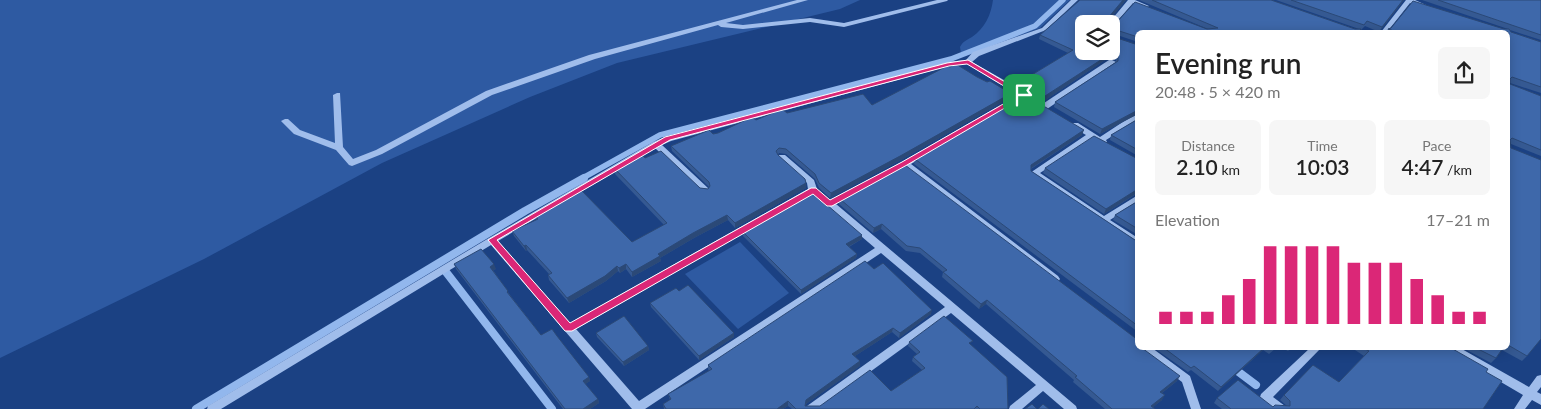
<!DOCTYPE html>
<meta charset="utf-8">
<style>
:root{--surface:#fff;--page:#f6f6f6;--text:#222;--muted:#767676;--accent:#db2777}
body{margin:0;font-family:Lato,sans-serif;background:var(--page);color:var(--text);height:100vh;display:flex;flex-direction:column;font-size:19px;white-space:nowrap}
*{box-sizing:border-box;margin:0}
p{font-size:16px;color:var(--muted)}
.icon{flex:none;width:28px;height:28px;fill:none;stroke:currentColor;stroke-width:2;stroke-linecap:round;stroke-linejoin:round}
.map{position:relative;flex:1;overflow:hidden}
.drawer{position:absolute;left:1135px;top:30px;width:375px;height:320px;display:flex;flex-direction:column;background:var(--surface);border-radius:8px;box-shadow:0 2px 12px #0003}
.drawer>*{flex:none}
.buttons{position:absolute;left:1075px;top:15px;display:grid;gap:10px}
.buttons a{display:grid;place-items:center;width:45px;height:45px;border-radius:8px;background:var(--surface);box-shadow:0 2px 12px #0003;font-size:25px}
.pin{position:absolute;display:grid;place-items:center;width:42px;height:42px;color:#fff;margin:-21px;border-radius:10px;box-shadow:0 2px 8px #0006}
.round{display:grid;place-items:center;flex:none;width:52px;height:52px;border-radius:8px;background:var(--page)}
.head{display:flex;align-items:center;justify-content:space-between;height:85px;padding:0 20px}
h1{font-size:28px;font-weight:600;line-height:38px}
.figures{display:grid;grid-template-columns:repeat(3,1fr);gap:8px;height:85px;padding:5px 20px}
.figures div{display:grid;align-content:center;border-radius:8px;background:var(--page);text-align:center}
.figures b{font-size:21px;font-weight:600}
.figures small{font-size:14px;font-weight:400}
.figures p{font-size:14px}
.chart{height:140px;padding:10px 20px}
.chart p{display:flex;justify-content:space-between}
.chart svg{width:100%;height:90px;margin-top:5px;stroke:var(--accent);stroke-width:6}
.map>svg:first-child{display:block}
</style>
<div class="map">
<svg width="1541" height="409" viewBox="0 0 1541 409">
<rect width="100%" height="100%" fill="#1b4183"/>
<g fill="#2e5aa2">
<path d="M0,0H860L840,9L617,63L530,97L382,163L204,259L0,358Z"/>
<path d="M993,0H1070L1040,28L965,56L961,53L960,47C963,41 967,40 972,37C985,28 991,15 993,0Z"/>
<path d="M740,242L789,293L738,329L685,274Z"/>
</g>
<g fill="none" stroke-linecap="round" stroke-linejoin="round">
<path stroke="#92b7ed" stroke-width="5.5" d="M581,179L660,135L951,59L1035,26L1063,0"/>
<g stroke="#92b7ed" stroke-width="8">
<path d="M446,272L552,409"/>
<path d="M1232,367L1256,385"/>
<path d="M196,409L525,211L584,178"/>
</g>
<g fill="#a0bdeb" fill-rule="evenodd">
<path d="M797,0H808L726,23L743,25L810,18L844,23L937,0H948L947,1L844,27L810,22L743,29L721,27L718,25L595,59L492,95L382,154L352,166L349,165L336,150L294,134L281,121L285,119H288L300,130L335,143L333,95L337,93H340L343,147L353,159L376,150L486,91L589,55Z"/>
<path d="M1071,0H1078L1046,30L979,56L972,62L1027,93L1031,97L1030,99L1024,98L911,164L1058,276L1060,279L1058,282H1052L904,168L836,204L1076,406L1077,409H1064L1043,391L1022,409H1009L1010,406L1036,385L951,313L819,409H806L807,406L945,307L881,253L645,409H632L491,245L221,409H207L208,406L489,238L653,142L665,137L946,62L966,60L973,52L1042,28ZM967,64L1018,95L902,162L830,200L817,189L814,180L785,155H779L778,157L779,159L807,183L808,189L570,323L498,241L655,148L702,192H708L709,190L708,188L662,145L671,141L949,66ZM812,194L875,248L639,401L576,329Z"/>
<path d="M1128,0H1135L1149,6L1146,8L1133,3L1113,26L1111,27V24H1108Z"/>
<path d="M1406,0H1415L1426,5L1423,7L1410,3L1387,32H1381Z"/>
<path d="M1109,60H1112L1116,62L1047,109H1041L1040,107L1041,105Z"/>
<path d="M1135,114H1138V120L1106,140L1107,142L1106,144H1100L1092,139L1040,173L1104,216L1138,195V202L1110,220L1138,238V246L1030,173L1086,135L1072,127L1071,125L1072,123H1078L1100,137Z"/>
<path d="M1140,348H1152L1190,376L1201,409H1191L1182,382L1141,351Z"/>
<path d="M1310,348H1321L1273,397L1285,406L1286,409C1274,409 1267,409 1260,397L1261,394Z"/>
<path d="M1447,348H1460L1529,387L1537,376L1541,375V387L1537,392L1541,394V405L1532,400L1525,409H1514L1523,395L1448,351Z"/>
</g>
</g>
<g fill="#355992">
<path d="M1080,0H1126L1109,20L1112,24L1208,29L1139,0H1271L1355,29H1359L1276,0H1404L1379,32L1365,26L1361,30H1360L1359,32H1138V42L1111,33V24L1084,51L1138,45V114L1100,134L1054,107L1055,102L1116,62V59L1108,58L1044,101L1019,87L1020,82L1068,53L1039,39L1040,35Z"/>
<path d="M1422,0H1541V40L1510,30L1511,32L1541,42V93L1510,83V84L1541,96V156L1511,144L1527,356L1522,361L1502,350L1496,358L1491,363L1463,348H1508V32H1386L1388,29H1508Z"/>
<path d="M950,67L977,77L1005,90H1017L1015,95L901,160L830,198L819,188L815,179L786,154L779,153L778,155L806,183V188L735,228L728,220L694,238L660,258L661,261L632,277L626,269L620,273L618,271L606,281L569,303L549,280L548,275L549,274L527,250L526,251L514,236L512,231L536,220L535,216L632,242L664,225L615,174V169L639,157L645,158L700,188L708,189L709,187L672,151L671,146L718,133L756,120L787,113L872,105Z"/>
<path d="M1138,119V156L1110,140L1111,135Z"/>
<path d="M1082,135L1031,169V171L1138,242V332L914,164L915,159Z"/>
<path d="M1138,159V193L1104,214L1043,173L1045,168Z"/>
<path d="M840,199L1138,348L1177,381L1162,393V400L1153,407L1155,409H1105L1073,382L1074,380L986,304L979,309L942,277L943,272L920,253L906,251L881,229L873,233L839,204Z"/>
<path d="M1138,201V235L1113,220L1115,215Z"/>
<path d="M743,232L862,239L849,247L857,254L856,258L801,294L743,236Z"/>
<path d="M454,264L496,269L493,270L510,295L541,335L589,377L590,381L585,384L598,399L599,403L590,409H563L456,269Z"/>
<path d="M874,269L931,314L899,338L892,332L855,356L860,366L806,404V406H820L891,391L922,370L912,361L913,357L917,354L908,346L909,342L971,345L1008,409H792L788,406L783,409H664L663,404L670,400L668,394L709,371L708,369V365Z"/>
<path d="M679,291L734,333V337L699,360L651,307L650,303Z"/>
<path d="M596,333L648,346L649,350L624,366L597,337Z"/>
<path d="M1154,348H1276L1269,354L1263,350L1218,391L1191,370L1188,372Z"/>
<path d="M1282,348H1292L1288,351Z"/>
<path d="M1352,348H1451L1486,372L1483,409H1222L1214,403L1217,398L1273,407L1287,406L1280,400L1284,395L1339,382L1364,356Z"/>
</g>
<g fill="#2b4977">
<path d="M1123,0H1126L1107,23L1108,18Z"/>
<path d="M1403,0H1404L1379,32L1382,27Z"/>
<path d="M1110,54L1108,58L1044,101L1045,96Z"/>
<path d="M1017,90L1015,95L901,160L830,198L831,193Z"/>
<path d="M1138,110V114L1100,134L1102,129Z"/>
<path d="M1084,130L1082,135L1030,169L1031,165Z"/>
<path d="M806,183V188L735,228V223Z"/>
<path d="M1138,189L1137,193L1104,214L1106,209Z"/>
<path d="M727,215L728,220L694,238L660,258L661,261L632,277V272L658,254L693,233Z"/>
<path d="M882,224L881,229L873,233L874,228Z"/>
<path d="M862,235V239L846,248V244Z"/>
<path d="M526,245L527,250L526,251L524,246Z"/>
<path d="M857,254L856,258L801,294V290Z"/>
<path d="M494,264L496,269L491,271L490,267Z"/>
<path d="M626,264V269L620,273L619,268Z"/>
<path d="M617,266L618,271L606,281L569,303L567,298Z"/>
<path d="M987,300L986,304L979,309L981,304Z"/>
<path d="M932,310L931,314L899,338L900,333Z"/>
<path d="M893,328L892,332L852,358V354Z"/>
<path d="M734,333V337L699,360V356Z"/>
<path d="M648,346L649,350L624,366L623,362Z"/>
<path d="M1264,348H1265L1263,350L1218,391L1221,387Z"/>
<path d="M860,361V366L806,404L805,409L806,400Z"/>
<path d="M1180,376L1177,381L1158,396L1160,392Z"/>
<path d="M589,377L590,381L584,385L583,381Z"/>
<path d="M1165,395L1162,400L1151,409V406Z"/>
<path d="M598,399L599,403L590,409H583Z"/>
<path d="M788,401V406L783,409H777Z"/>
</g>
<g fill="#3e68aa" stroke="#2b4977">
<path d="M1080,0H1123L1108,18L1112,24L1116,23L1135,2L1207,29L1218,28L1152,0H1271L1355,29H1361L1358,32H1138V37L1113,29L1111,30V24H1084V51H1111V36L1138,45V110L1102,129L1055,102L1118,61V54H1110L1045,96L1020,82L1073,50L1040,35Z"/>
<path d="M1291,0H1403L1382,27L1367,21L1364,25Z"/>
<path d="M1438,0H1541V35Z"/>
<path d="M1413,1L1504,29H1509L1511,32L1541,42V87L1512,77L1510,79V84L1541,96V150L1512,138L1510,140L1511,148L1541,160V339L1527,356L1508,345V32H1397L1388,29L1391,28Z"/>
<path d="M956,64L977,77L987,82L990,81L1005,90L1011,87L1017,90L902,155L831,193L819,183L815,174L786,149L779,148L776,151L778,155L805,179L806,183L735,223L727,215L693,233L658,254L660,256L632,272L626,264L619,268L617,266L605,276L567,298L548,275L552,273L526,245L524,246L512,231L538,219L535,216L580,189L632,242L667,223L615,169L637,156L639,157L642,155L645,158L661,151L700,188L708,189L710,186L709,182L671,146L709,130L713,134L718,133L752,117L756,120L782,109L787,113L863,94L872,105L947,66L950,67Z"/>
<path d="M1025,95L1084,130L1031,165V171L1138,242V326L915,159Z"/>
<path d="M1138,119V150L1111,135Z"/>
<path d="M1094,136L1138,159V189L1106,209L1045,168Z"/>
<path d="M905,165L1138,340V348H1142L1180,376L1160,392L1165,395L1151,406L1155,409H1112L1075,377L1077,376L987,300L981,304L943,272L947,270L920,248L907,246L882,224L874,228L840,199Z"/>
<path d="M812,192L862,235L846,244L857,254L801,290L743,232Z"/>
<path d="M1138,201V229L1115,215Z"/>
<path d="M481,249L494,264L490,267L508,291L507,292L541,335L552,329L557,336L589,377L583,381L598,399L583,409H565L454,264Z"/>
<path d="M865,261L874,269L883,263L932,310L900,333L893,328L852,354L860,361L806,400L805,406H820L870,370L891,391L925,368L913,357L920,352L909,342L944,316L973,341L969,343L1007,377L1008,409H980L977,406L974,409H796L788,401L777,409H666L663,404L671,399L668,394L712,369L708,365Z"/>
<path d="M688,285L734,333L699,356L650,303L676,288L679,291Z"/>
<path d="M624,316L648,346L623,362L596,333Z"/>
<path d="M1164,348H1264L1221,387L1194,366L1191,368Z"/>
<path d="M1363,348H1451L1488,369L1486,372L1502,381L1483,409H1231L1217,398L1238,380L1273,407L1275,405L1290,406V401L1284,395L1313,365L1339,382L1369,351Z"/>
<path d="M1476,348H1503L1496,358Z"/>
<path d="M1032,404L1037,409H1025Z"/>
<path d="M1043,404L1049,409H1038Z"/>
</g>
<path fill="#db2777" stroke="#fff" fill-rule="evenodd" d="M968,60L1027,95L907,165L832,206H827L813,194L572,331H565L488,240L665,137L947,63ZM967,64L1019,95L902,162L830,200L816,188H811L570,323L497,240L670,140L949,66Z"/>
</svg>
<div class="buttons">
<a><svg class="icon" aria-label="layers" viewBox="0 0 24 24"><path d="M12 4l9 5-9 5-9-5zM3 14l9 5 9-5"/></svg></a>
</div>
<div class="pin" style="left:1024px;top:95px;background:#1e9e55"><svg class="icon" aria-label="arrive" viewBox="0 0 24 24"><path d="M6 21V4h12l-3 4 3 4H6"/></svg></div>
<section class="drawer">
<div class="head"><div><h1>Evening run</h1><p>20:48 · 5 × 420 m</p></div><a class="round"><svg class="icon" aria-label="share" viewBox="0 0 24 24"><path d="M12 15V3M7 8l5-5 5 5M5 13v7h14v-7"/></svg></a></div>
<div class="figures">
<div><p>Distance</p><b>2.10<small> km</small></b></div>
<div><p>Time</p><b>10:03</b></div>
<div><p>Pace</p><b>4:47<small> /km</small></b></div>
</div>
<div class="chart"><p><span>Elevation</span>17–21 m</p>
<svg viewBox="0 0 160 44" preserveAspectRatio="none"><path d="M5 44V38M15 44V38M25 44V38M35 44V30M45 44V22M55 44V6M65 44V6M75 44V6M85 44V6M95 44V14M105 44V14M115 44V14M125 44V22M135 44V30M145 44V38M155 44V38"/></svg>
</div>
</section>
</div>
